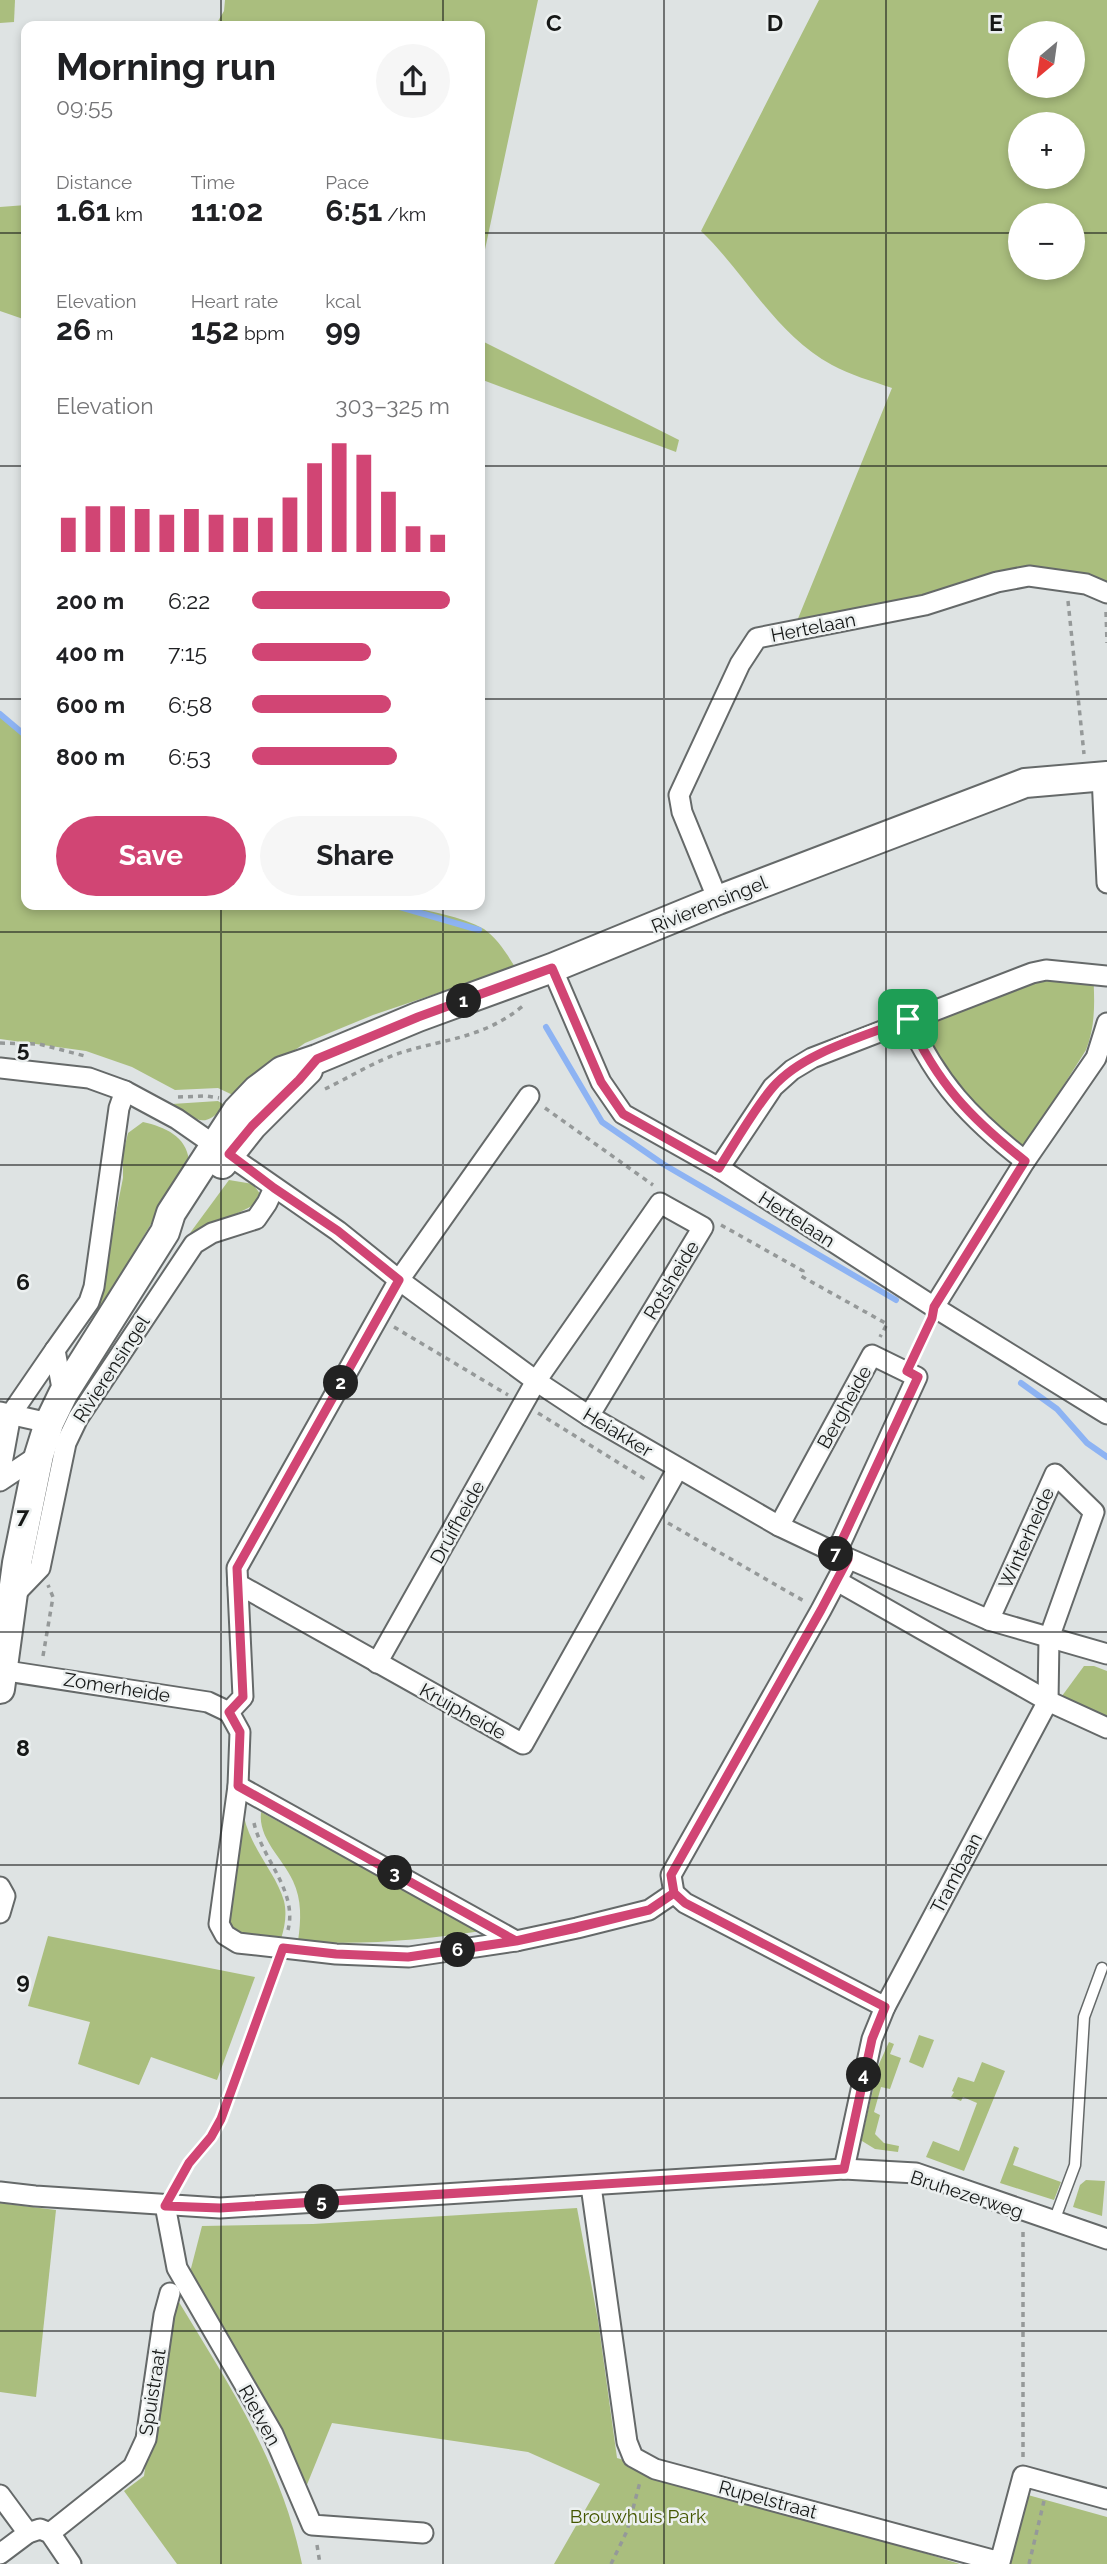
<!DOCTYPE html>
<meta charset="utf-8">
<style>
:root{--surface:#fff;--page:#f6f6f6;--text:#202124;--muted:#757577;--accent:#d14574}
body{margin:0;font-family:Raleway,sans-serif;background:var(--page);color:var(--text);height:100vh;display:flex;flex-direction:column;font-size:26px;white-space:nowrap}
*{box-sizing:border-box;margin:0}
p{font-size:23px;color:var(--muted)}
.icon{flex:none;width:38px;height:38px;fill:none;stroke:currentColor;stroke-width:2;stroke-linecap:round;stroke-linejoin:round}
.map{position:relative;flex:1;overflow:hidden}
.panel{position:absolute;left:21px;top:21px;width:464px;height:889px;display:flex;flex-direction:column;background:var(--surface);border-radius:14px;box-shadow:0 4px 10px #0003}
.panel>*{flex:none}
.needle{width:46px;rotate:209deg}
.controls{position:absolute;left:1008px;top:21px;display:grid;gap:14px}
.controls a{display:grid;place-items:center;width:77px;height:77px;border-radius:50%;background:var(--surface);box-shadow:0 4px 10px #0003;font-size:35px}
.pin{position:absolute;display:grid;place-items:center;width:60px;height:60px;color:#fff;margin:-30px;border-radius:14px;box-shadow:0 4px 10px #0006}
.km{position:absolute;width:35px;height:35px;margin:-18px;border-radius:50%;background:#222;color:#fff;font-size:19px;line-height:35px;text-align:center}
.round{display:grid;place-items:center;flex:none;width:74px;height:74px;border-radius:37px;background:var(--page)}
.headline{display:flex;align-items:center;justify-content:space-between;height:119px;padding:0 35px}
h1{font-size:38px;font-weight:700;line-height:52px}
.figures{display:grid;grid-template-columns:repeat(3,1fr);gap:10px;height:119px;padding:7px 35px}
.figures div{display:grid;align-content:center}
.figures b{font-size:30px;font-weight:700}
.figures small{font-size:19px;font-weight:400}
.figures p{font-size:19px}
.chart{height:196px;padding:14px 35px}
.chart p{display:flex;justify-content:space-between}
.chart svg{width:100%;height:126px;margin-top:7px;stroke:var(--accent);stroke-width:6}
.action{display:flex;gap:14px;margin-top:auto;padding:14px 35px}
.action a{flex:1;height:80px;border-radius:42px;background:var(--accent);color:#fff;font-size:28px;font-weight:700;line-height:80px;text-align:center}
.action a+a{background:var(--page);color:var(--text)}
ul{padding:0 35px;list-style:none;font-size:23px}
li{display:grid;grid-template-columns:112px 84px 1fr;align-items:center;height:52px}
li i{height:18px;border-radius:9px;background:var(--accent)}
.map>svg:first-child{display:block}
</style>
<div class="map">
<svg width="1107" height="2564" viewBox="0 0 1107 2564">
<rect width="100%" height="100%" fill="#dee3e3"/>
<g fill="#aabe7e" fill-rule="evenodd">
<path d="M0,0H15L14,22L0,23Z"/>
<path d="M225,0H538L480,273V26H215L224,11Z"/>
<path d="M819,0H1107V592L1027,566L903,602L797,621L892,388C872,381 850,375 832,365C776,335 745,273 701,231ZM1020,33H1073V86H1020ZM1020,124H1073V177H1020ZM1020,215H1073V268H1020Z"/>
<path d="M26,205V320L0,311V207Z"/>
<path d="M480,340L679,440L676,452L480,379Z"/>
<path d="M0,715L26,738V905H405C430,912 461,916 484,929C497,938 507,954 515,967L373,1015L305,1043L259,1075L235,1096L218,1088L175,1090L132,1067L86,1051L0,1039Z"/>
<path d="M1093,966C1094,996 1097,1022 1086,1050L1020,1154L959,1091L919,1024L1051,973Z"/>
<path d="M218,1101L226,1106C201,1130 199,1120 172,1104Z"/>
<path d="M143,1122C165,1127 186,1136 189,1160L95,1318L123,1178V1154L128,1133Z"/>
<path d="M229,1180L253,1184L261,1195L260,1201C238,1215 214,1222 190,1233Z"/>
<path d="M1084,1666H1094L1107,1671V1718L1062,1696Z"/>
<path d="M261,1812L481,1931C421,1940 358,1946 298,1941C301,1920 302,1900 293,1881C282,1857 258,1839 261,1812Z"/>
<path d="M244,1817C252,1851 276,1873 284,1901C287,1914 285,1926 281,1939L252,1937L232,1932L229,1923Z"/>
<path d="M48,1936L255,1977L217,2080L151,2057L139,2085L78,2064L90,2022L28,2006Z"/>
<path d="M919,2035L934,2040L923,2068L909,2062Z"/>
<path d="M889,2042L894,2044L890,2054L901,2058L890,2089L881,2087L874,2112L880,2115L875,2134L884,2143L899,2146L898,2152L875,2149L862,2141V2137L879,2064Z"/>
<path d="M982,2062L1005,2071L964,2171L926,2157L933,2141L959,2151L977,2103L963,2097L961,2101L951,2097L954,2092L952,2091L958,2077L974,2082Z"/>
<path d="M1014,2146L1019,2148L1013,2165L1061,2182L1054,2200L1000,2183Z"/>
<path d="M1086,2180L1105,2181L1102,2216L1073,2207L1080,2185Z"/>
<path d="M0,2203L56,2210L36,2397L0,2392Z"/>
<path d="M577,2208L598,2320L617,2458L960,2564H554L600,2484L528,2452L332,2423L304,2492L189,2276L202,2226L313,2224Z"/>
<path d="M170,2287C224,2378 280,2457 302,2564H177L124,2491L144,2476Z"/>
<path d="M1028,2495L1107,2517V2564H1004Z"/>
</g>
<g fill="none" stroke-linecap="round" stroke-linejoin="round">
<g stroke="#8db3f3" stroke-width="6">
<path d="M0,714L26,736"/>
<path d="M393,905L479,930"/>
<path d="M546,1027L602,1122L663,1164L896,1300"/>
<path d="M1021,1383L1057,1409L1087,1443L1107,1457"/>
</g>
<g stroke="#656969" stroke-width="13">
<path id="lane" d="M1054,2221L1075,2165L1084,2017L1102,1968"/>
</g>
<g stroke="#656969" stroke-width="23">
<g id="street">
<path d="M1102,776L1107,883"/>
<path d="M718,900L682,812L679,795L740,664L757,638L925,605L997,582L1029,576L1086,584L1107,593"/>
<path d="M552,968L601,1082L623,1114L719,1168L934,1307L1107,1414"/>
<path d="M908,1019C937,1083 970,1118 1025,1161"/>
<path d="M0,1068L89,1078L125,1091L177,1119L338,1231L399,1280L536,1381L589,1416L779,1526L836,1553L989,1620L1107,1654"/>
<path d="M719,1168L773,1087L792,1070L812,1058L1032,973L1046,970L1107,976"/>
<path d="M934,1307L1025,1161L1096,1058L1107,1023"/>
<path d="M63,1394L55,1350L89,1302L94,1287L119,1108L125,1091"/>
<path d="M0,1412L49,1423"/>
<path d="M0,1474L11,1414L55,1350"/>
<path d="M0,1481L39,1455"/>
<path d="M779,1526L872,1355L917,1377L836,1553"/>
<path d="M848,1559L821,1610L671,1875L674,1893L685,1903L885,2007"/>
<path d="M837,1581L1048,1701L1107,1728"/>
<path d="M238,1584L523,1744L678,1468"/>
<path d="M13,1596L40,1568L66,1443L78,1418L194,1244L212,1233L256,1219L267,1203L274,1188"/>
<path d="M377,1663L536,1381L660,1203L703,1227L589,1416"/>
<path d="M0,1670L208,1702L229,1712"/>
<path d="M229,1712L243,1697L237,1568L399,1280L529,1096"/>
<path d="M229,1712L240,1732L238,1786L219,1924L225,1935L238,1943L336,1954L409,1957L516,1941L577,1928L649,1910L674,1893"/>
<path d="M238,1786L516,1941"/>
<path d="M0,1887L5,1896L0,1913"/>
<path d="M844,2169L872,2039L885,2007L1048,1701L1049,1638L1094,1512L1055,1474L989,1620"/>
<path d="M591,2186L627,2442L633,2457L655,2469L1000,2562L1023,2476L1107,2499"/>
<path d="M0,2192L35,2196L220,2208L844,2169L916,2173L1107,2239"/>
<path d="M165,2205L177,2268L273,2434L312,2525L423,2533"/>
<path d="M0,2495L28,2533"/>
<path d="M50,2533L133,2467L146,2439L164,2315L170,2293"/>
<path d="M0,2554L28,2533L40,2529L50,2533L71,2564"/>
</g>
</g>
<g stroke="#656969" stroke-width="32">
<g id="secondary">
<path d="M222,1164L252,1126L308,1070"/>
<path d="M0,1689L17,1563L39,1455L49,1423L63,1394L165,1232L171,1213L237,1111L257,1090L282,1071L317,1059L418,1017L552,968L718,900L1025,783L1107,776"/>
</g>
</g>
<g stroke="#959999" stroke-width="3.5" stroke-dasharray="5 5" stroke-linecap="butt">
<path d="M1068,601L1084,754"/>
<path d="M1106,612L1107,643"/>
<path d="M0,1043L39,1044L85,1056"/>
<path d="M325,1089C350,1077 377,1060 403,1052C449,1038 483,1038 523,1006"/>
<path d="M178,1097L206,1096L219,1098"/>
<path d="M545,1108L653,1185"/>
<path d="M721,1225L803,1271L801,1276L887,1324L880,1337"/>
<path d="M394,1327L508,1395"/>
<path d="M915,1354L928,1326"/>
<path d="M538,1413L648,1481"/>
<path d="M668,1523L804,1601"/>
<path d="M43,1656L53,1597L48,1585"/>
<path d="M254,1823C262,1859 298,1891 288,1930"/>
<path d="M175,2187C189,2163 207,2143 221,2119L276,1967"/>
<path d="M1023,2457V2230"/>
<path d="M317,2545L320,2564"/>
<path d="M611,2564L627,2531L640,2482"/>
<path d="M1029,2564L1044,2501"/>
</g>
<use href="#lane" stroke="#fff" stroke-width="10"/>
<use href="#street" stroke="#fff" stroke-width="19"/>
<use href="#secondary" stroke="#fff" stroke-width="28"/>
</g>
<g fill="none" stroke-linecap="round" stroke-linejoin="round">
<g stroke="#fff" stroke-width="14">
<path id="route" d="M908,1019C866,1036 803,1052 773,1087C754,1109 735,1143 719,1168L623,1114L601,1082L552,968L418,1017L317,1059L299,1080L252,1126L229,1154L274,1188L338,1231L399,1280L237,1568L243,1697L229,1712L240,1732L238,1786L516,1941L649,1910L674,1893L685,1903L885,2007L872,2039L844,2169L220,2208L165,2206L189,2163L211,2137L221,2119L283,1948L336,1954L408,1957L516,1941L577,1928L649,1910L674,1893L671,1875L821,1610L848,1559L836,1553L918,1377L907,1371L932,1318L934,1307L1025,1161C970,1118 937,1083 908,1019"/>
</g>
<use href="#route" stroke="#d14574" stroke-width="9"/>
</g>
<path fill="none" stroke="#161817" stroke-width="2" stroke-opacity="0.55" d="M221,0V26M443,0V26M664,0V2564M886,0V2564M0,233H26M480,233H1020M1073,233H1107M0,466H26M480,466H1107M0,699H26M480,699H1107M221,905V2564M443,905V2564M0,932H1107M0,1165H1107M0,1399H1107M0,1632H1107M0,1865H1107M0,2098H1107M0,2331H1107"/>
<g text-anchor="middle" stroke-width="5" stroke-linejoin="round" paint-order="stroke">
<g font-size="19" fill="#161817" stroke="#ecf0f0">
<text transform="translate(813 627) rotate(-11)" y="7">Hertelaan</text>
<text transform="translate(709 904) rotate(-22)" y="7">Rivierensingel</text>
<text transform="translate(797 1219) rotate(33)" y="7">Hertelaan</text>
<text transform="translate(671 1280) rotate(-59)" y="7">Rotsheide</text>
<text transform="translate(111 1369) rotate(-57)" y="7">Rivierensingel</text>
<text transform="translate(844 1407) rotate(-61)" y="7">Bergheide</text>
<text transform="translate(618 1432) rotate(31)" y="7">Heiakker</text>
<text transform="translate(457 1522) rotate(-61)" y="7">Druifheide</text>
<text transform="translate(1026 1538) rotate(-66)" y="7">Winterheide</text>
<text transform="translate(117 1687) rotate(9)" y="7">Zomerheide</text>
<text transform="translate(463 1711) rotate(29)" y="7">Kruipheide</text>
<text transform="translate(956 1873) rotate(-62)" y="7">Trambaan</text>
<text transform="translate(967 2194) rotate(18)" y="7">Bruhezerweg</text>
<text transform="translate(152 2392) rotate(-81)" y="7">Spuistraat</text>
<text transform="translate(260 2415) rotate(61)" y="7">Rietven</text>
<text transform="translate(768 2499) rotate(15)" y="7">Rupelstraat</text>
</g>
<g font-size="19" fill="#445700" stroke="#ecf0f0">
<text x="638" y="2523">Brouwhuis Park</text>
</g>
</g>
<g font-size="23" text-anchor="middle" font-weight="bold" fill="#161817" stroke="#ecf0f0" stroke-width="5" stroke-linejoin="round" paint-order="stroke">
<text x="554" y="31">C</text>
<text x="775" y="31">D</text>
<text x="996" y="31">E</text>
<text x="23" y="1057">5</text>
<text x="23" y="1290">6</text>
<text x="23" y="1523">7</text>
<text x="23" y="1756">8</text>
<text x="23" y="1989">9</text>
</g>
</svg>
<div class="controls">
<a><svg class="needle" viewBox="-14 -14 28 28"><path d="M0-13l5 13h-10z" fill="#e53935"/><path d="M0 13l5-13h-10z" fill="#757577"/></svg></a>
<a>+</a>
<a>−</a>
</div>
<div class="pin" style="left:908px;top:1019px;background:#1e9e55"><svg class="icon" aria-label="arrive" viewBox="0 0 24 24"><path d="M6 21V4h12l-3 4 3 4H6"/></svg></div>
<b class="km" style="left:464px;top:1001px">1</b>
<b class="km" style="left:341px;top:1383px">2</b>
<b class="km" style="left:395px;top:1873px">3</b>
<b class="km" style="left:864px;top:2075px">4</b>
<b class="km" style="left:322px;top:2202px">5</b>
<b class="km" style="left:458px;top:1950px">6</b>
<b class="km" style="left:836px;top:1554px">7</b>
<section class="panel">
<div class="headline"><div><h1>Morning run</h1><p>09:55</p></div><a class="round"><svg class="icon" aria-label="share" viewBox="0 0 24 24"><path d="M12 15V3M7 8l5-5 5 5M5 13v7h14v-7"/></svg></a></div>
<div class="figures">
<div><p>Distance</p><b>1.61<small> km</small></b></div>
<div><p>Time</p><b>11:02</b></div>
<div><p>Pace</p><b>6:51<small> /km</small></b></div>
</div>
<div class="figures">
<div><p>Elevation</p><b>26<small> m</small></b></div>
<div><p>Heart rate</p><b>152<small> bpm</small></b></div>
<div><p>kcal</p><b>99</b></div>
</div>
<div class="chart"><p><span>Elevation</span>303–325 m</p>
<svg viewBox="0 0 160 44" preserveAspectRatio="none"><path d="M5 44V32M15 44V28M25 44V28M35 44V29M45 44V31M55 44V29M65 44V31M75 44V32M85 44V32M95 44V25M105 44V13M115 44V6M125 44V10M135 44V23M145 44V35M155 44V38"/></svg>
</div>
<ul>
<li><b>200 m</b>6:22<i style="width:100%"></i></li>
<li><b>400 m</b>7:15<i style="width:60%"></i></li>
<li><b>600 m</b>6:58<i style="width:70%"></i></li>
<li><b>800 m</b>6:53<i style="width:73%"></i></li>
</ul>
<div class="action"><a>Save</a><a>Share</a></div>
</section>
</div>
